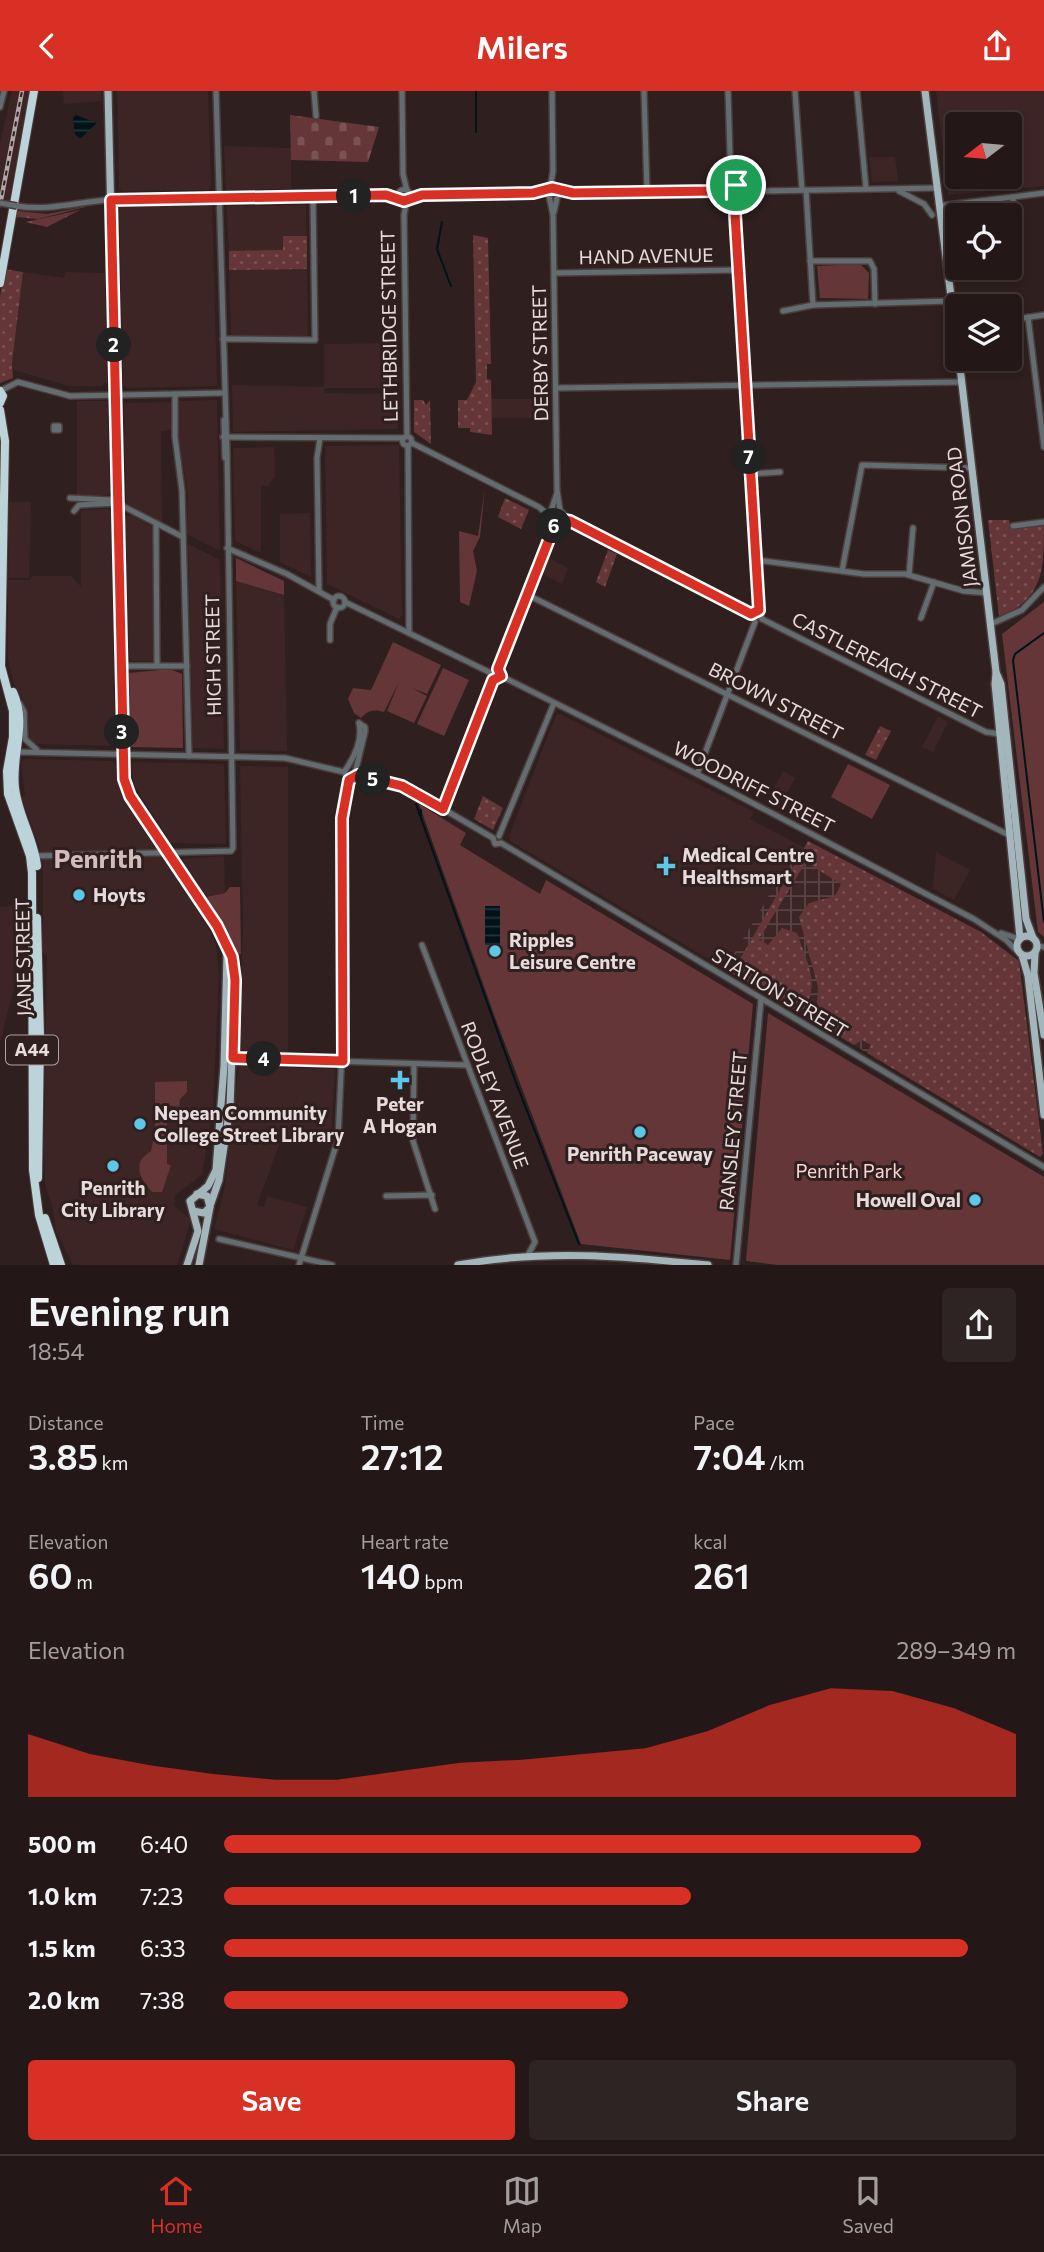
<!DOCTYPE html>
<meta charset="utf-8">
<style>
:root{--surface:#231717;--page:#2f2424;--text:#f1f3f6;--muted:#a39fa1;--line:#403636;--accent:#d93025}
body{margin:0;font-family:Commissioner,sans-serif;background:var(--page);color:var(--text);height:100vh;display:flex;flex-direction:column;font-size:26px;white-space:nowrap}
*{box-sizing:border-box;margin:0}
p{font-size:23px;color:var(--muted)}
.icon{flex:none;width:38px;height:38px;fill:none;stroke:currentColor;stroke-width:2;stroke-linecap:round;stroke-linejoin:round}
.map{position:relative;height:1174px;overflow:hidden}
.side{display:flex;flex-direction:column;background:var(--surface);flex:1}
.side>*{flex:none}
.needle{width:46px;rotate:254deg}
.buttons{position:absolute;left:945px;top:21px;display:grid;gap:14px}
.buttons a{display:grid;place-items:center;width:77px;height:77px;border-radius:7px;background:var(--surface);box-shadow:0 4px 10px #0003,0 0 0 2px var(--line);font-size:35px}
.pin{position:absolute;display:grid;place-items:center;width:60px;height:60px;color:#fff;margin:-30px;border:4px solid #fff;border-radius:50%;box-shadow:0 2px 7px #0007}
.km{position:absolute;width:35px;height:35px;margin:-18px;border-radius:50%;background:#222;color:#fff;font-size:19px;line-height:35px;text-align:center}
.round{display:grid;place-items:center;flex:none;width:74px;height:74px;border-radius:7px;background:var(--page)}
.summary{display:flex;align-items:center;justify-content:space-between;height:119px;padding:0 28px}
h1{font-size:38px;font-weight:600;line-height:52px}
.stats{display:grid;grid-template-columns:repeat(3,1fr);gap:10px;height:119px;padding:7px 28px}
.stats div{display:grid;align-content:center}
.stats b{font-size:35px;font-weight:600}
.stats small{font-size:19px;font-weight:400}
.stats p{font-size:19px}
.chart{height:196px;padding:14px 28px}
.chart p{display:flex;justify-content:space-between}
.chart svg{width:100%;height:126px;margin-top:7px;fill:var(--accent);opacity:.7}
.cta{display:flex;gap:14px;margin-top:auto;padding:14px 28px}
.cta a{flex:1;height:80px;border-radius:7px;background:var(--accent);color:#fff;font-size:28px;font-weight:600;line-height:80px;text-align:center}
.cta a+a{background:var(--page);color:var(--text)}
ul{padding:0 28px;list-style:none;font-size:23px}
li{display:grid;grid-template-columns:112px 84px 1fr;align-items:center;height:52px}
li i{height:18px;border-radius:9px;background:var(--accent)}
header{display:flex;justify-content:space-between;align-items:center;height:91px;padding:0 28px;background:var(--accent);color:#fff;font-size:32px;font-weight:600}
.menu{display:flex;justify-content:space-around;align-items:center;height:98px;border-top:2px solid var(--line);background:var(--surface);font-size:19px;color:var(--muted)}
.menu a{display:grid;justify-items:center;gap:4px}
.menu .selected{color:var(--accent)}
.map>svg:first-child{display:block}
</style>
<header><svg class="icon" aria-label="back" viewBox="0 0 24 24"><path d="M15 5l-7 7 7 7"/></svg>Milers<svg class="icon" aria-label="share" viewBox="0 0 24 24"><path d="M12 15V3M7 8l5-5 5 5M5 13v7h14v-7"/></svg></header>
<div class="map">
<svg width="1044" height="1174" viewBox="0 0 1044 1174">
<defs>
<pattern id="industrial-grid" width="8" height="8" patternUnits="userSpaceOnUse" patternTransform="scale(1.75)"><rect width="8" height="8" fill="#3d2526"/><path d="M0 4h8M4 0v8" fill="none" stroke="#594445"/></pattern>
<pattern id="grass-dots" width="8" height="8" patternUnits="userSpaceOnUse" patternTransform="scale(1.75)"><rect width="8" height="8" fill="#643638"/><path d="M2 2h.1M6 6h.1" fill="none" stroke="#7a5254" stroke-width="1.8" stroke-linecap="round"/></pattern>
<pattern id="forest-firs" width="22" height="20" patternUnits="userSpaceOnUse" patternTransform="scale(1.75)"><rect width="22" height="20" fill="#643638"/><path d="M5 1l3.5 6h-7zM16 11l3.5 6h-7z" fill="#7a5254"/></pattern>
<pattern id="cemetery-stones" width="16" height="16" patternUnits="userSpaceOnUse" patternTransform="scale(1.75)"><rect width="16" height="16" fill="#643638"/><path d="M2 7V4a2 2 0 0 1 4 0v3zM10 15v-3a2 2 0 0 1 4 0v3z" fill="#7a5254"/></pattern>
<pattern id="water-rules" width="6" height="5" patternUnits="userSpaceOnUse" patternTransform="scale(1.75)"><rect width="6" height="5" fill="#001319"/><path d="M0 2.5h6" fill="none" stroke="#25353a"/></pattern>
</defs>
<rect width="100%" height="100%" fill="#2f1f1f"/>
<g fill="#3d2526" fill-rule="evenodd">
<path d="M12,0H30L9,110L0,108V52Z"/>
<path d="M63,0H101V10L64,13Z"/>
<path d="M117,0H208L211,96L208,99L122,100L119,97Z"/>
<path d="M936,0H1044V95L948,104ZM957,33H1010V86H957Z"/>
<path d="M224,55L291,57V98L226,99Z"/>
<path d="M869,66H895L898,90L872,91Z"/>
<path d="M212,114L217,295L127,297L123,294L119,115Z"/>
<path d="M306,114L308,247L231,246L227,115Z"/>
<path d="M23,181L64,187L65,181L105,182L108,291L101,295H69L14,279L12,272Z"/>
<path d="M398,252L399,297H324L325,302L395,303L399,306L398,338L233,341L232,294L324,296V253Z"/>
<path d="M491,308H549V327H492Z"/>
<path d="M217,309L218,368L220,460L187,443L188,404L179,350V310Z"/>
<path d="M77,310H108L110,401L107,404H77Z"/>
<path d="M171,311V339L161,340L162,431L126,412L124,312Z"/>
<path d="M399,354L402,523L399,528L327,493L325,355Z"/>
<path d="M274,356L275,385L268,395H261V462L235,450L233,357Z"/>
<path d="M9,411H31L29,487H8Z"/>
<path d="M107,418L111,421L115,655L38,653L30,649L28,621L13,590L8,568V489H30L32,485H71L81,496V419Z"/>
<path d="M310,422L311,486L280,471V423Z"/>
<path d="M131,424L152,435L155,570H132L129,566L125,425Z"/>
<path d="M188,453L220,469L224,658L193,657Z"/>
<path d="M549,467L568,477L562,493L543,483Z"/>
<path d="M236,490L284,504L287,660L240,659Z"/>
<path d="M560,623L754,721L750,728L799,754L725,878L510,750L509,745L556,624Z"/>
<path d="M938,625L948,631L933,661L922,656Z"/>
<path d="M25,668L112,670L115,673L122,705L206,833L216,853L219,884L213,1017L202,1084L175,1104L174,1115L191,1129L177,1174H73L56,1140L53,1117L45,1093L44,1068L47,866L43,861V775L39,754L21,706L25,705L21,671Z"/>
<path d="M134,671L224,673L226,753L171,752L134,694L131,674Z"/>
<path d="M240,675L288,676V961L239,959L243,837Z"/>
<path d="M783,680L795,687L779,717L767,711Z"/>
<path d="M936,761L970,779L954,809L933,798Z"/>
<path d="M224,765L225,802L206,806L182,768Z"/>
<path d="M13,815L14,897L0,952V816Z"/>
<path d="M239,975L335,978L331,1049H281L257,1114L264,1116L267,1105L307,1116L293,1159L214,1138L225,1095Z"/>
</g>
<path fill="url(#industrial-grid)" d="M799,754L942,829L867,962L725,878Z"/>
<g fill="url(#grass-dots)">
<path d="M473,144L488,147L491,273H487V288L491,289L492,344L470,341V337H458V309H467L476,291Z"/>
<path d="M283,145H307V178L229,179V160L283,159Z"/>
<path d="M4,178L23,181L12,272L13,287L0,292V206Z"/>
<path d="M414,309H423L426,314L430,309L431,353L414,341Z"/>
<path d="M505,407L529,419L521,438L498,426Z"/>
<path d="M988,429H1009L1011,438L1044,434C1044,479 1044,507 999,526Z"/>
<path d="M608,459L617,463L605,496L596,491Z"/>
<path d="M880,635L891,640L876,669L865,664Z"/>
<path d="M483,705L503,717L493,739L474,728Z"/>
<path d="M808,750L981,841L1019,870L1043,1063L1040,1066L867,962L871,954L862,949L854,954L807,926L817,913L818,896L799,826L809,812L835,805L841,793L806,771L759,848L768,854L782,837L797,842C806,870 824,898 799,921L732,882Z"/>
</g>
<g fill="url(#forest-firs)">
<path d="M89,115L38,128L16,126L17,120L47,123Z"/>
<path d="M80,119L47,136L26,131Z"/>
</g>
<path fill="url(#cemetery-stones)" d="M290,24L379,36L368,71L291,69Z"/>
<g fill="#643638">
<path d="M860,173L869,182L868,208L820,207L817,175Z"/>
<path d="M485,397L480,446L473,460L477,480L469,515L460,511L459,440L478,445Z"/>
<path d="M236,467L284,490V504L236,490Z"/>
<path d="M1044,511V846L1038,841L1002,543Z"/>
<path d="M393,551L441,574L427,603L412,597L427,605L414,632L387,620L399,591L384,621C374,618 368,619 361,627L354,622L348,608L353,597L371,599Z"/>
<path d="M443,577L469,589L444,645L417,633Z"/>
<path d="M170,578L182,583L183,657L131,656L129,582Z"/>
<path d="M848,673L890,694L872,728L831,706Z"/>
<path d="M419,713L466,742L460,754L540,803L546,789L753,913L730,1169L581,1153L496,929Z"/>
<path d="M230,796H240L241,863H236L225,835L206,806L225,802Z"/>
<path d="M768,922L1044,1086V1174H777L746,1170Z"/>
<path d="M187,990V1001L180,1008L179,1016L167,1014V1073L171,1074L162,1101H152C140,1087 131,1072 151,1060L155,1040V991Z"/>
</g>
<g fill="url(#water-rules)">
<path d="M76,24L97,32L80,48L75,43L73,27Z"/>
<rect x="485" y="815" width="15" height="39"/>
</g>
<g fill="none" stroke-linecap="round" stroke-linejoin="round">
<g stroke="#001319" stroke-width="2">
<path d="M476,0V41"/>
<path d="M442,131L437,158L451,195"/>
<path d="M1044,542L1015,563L1013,569L1044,831"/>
<path d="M416,713L515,989L579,1153"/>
<path d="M421,728V719"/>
</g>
<g stroke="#4c3d3d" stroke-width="8">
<g id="minor">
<path d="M314,0L316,25"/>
<path d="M402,0L403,83L407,100"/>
<path d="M644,0L647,101"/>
<path d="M728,0L731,95"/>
<path d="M795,0L802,99"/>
<path d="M857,0L866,98"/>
<path d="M0,16L4,0"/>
<path d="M550,98L553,80L552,0"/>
<circle cx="404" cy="104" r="5.5"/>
<path d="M806,99L813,214L952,210"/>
<path d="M899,100L924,113L932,124"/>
<path d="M730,105L752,101"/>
<path d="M1013,106L1019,164"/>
<path d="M408,108L422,104L533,102L549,99"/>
<path d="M17,115C52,121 88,108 123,108C211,106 298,106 385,104L399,108"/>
<path d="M939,115L1044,102"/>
<path d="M554,121L557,107"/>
<path d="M810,170H870L874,178L875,213"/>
<path d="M555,182L738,179"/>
<path d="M783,220L813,214"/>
<path d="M1028,226L1044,356"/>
<path d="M1010,229L1044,224"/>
<path d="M223,248L315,249L313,106"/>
<path d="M556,297L962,291"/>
<path d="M0,300L18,291L70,305L224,302"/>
<path d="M175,303V346L182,400L189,665"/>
<path d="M224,329L225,367"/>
<rect x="54" y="335" width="5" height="4"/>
<path d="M407,345L404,124L407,108"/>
<circle cx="407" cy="350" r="4.5"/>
<path d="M223,346L404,347"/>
<path d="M412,352L539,416L552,427L560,426"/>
<path d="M408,355L409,542"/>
<path d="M751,383L780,381"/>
<path d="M70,407L111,409L183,446"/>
<path d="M552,417L557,402"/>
<path d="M74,420L79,414L118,412"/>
<path d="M557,428L570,430L751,523"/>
<path d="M570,430L560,419L557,399L553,124L548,100L554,97L573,102L729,103"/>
<path d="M156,432L157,573"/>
<path d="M1013,435L1044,431"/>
<path d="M227,457L287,483L334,509"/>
<path d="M756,469L864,483H905L964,500L987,502"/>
<path d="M842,480L862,374L972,377"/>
<path d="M909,484L913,437"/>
<path d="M319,499L317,367L320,347"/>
<path d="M526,503L1011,745"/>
<circle cx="339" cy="511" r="6"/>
<path d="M345,511L489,581"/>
<path d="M921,527L934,491"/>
<path d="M762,528L759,519L735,123L728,98L735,94L755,100L937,97"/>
<path d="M762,528L986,641L1000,643"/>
<path d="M991,533L1022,519L1044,496"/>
<path d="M330,549V533L337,516"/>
<path d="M121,575H187"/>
<path d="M498,578L557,428"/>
<path d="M501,585L697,683L974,828L1006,849L1018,861"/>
<path d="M20,613L24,621L25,648L37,659"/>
<path d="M17,661L285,667L344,681"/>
<path d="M697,683L755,531"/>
<path d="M358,684L409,698L493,747"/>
<path d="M358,684L356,678L365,641V636L359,632"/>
<path d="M350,689L344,681C354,667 363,650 359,632"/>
<path d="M443,718L493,589"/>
<path d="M499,745L554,612"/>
<path d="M493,747L495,753L501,752L1044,1076"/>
<path d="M33,765L231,760L233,757L227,361L216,0"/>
<path d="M1001,842L1019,848"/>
<path d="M422,854L535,1151L528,1164"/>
<path d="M1038,855L1044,856"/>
<path d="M225,967L466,974"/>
<path d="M414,973L413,1050L435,1118"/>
<path d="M386,1105L432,1104"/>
<path d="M219,1148L332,1174"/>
<path d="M299,1174L338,1048L345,895L342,727L350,689"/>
<path d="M736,1174L761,909"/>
</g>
</g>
<g stroke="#4c3d3d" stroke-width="10">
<g id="major">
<path d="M108,0L124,688L130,705L217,835L235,880L230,1016L219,1089L211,1112"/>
<path d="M925,0L957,253"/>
<path d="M959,268L996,581L1001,593L1026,828L1033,847"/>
<path d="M996,582L995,593L1020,847"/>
<circle cx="1027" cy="855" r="10"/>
<path d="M1035,862L1034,882L1044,944"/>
<path d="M1022,864L1028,885L1044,1024"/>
<path d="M193,1120L204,1122L210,1116L207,1105L197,1103"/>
<path d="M187,1174L198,1140L190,1110L208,1095L216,1079L224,975L227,863"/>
<path d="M199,1174L210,1116"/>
<path d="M458,1174C543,1158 624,1165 708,1174"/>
</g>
</g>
<g stroke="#4c3d3d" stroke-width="10">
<g id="highway">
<path d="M0,192L34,0"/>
<path d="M0,300L3,305L0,312"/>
<path d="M0,319L5,350L1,575L13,620V646L7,680L8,703L30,765L32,782L33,1079L39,1124L54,1174"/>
<path d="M13,601C28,634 11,663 15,697C18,724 34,748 37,775"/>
<path d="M37,827L40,947L38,1087"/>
<path d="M45,1127L61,1174"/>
</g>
</g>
<use href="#minor" stroke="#636c6f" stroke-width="5"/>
<use href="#major" stroke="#a3b6bc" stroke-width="7"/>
<use href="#highway" stroke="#bcd3da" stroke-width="8"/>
<g stroke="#b3a6a6" stroke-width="4.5">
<path id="rail" d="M0,114L22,0"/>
</g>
<use href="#rail" stroke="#2f1f1f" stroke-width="2" stroke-dasharray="5" stroke-linecap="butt"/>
<g stroke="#4c3d3d" stroke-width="8" stroke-linecap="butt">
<path id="minor-bridge" d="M0,112L17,115"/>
</g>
<use href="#minor-bridge" stroke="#636c6f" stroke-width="5"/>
</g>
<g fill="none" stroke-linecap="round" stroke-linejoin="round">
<g stroke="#fff" stroke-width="14">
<path id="route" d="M736,94L740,99L735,123L759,519L751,523L570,430L557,428L498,578L501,585L493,589L443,718L402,695L358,684L349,689L342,727L343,970L233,967L235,889L232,866L217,835L130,705L124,688L111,109L386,104L404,110L422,104L533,102L552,97L573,102L715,100Z"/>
</g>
<use href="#route" stroke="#d93025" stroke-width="9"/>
</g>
<g fill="#5ac8e6" stroke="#2f1f1f" stroke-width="2.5">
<path d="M662.5 764.5h7v7h7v7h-7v7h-7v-7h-7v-7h7z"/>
<circle cx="79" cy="804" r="7"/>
<circle cx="495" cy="860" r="7"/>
<path d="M396.5 978.5h7v7h7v7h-7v7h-7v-7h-7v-7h7z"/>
<circle cx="140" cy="1033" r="7"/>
<circle cx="640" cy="1041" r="7"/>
<circle cx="113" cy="1075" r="7"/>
<circle cx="975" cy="1109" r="7"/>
</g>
<g text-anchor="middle" stroke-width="6" stroke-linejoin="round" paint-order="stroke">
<rect fill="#2f1f1f" stroke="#b0a3a3" stroke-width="2" x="6" y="944.5" width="52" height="29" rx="5"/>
<g font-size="18" font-weight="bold" fill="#e7dbdb">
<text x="32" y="965">A44</text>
</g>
<g font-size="19" fill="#e7dbdb" stroke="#2f1f1f">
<text transform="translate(646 165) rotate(-1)" y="7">HAND AVENUE</text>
<text transform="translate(389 235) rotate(-91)" y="7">LETHBRIDGE STREET</text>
<text transform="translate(540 262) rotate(-91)" y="7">DERBY STREET</text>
<text transform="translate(962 426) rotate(-97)" y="7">JAMISON ROAD</text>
<text transform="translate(213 564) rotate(-91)" y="7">HIGH STREET</text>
<text transform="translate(887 574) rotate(27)" y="7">CASTLEREAGH STREET</text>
<text transform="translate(776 610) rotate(27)" y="7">BROWN STREET</text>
<text transform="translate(754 696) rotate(27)" y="7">WOODRIFF STREET</text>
<text transform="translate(23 866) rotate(-91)" y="7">JANE STREET</text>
<text transform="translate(780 902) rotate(31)" y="7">STATION STREET</text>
<text transform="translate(495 1004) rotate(69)" y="7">RODLEY AVENUE</text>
<text transform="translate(733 1040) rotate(-85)" y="7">RANSLEY STREET</text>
</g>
<g font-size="19" font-weight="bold" fill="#e7dbdb" stroke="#2f1f1f" text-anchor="start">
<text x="682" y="771">Medical Centre<tspan x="682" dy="22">Healthsmart</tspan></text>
<text x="93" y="811">Hoyts</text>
<text x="509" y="856">Ripples<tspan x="509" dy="22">Leisure Centre</tspan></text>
<text x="400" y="1020" text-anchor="middle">Peter<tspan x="400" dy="22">A Hogan</tspan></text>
<text x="154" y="1029">Nepean Community<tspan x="154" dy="22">College Street Library</tspan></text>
<text x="640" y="1070" text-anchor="middle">Penrith Paceway</text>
<text x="113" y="1104" text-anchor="middle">Penrith<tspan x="113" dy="22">City Library</tspan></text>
<text x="961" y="1116" text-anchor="end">Howell Oval</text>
</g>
<g font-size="19" fill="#fbd5d5" stroke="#2f1f1f">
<text x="849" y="1087">Penrith Park</text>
</g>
<g font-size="26" font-weight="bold" fill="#d2bbbb" stroke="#2f1f1f">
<text x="98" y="777">Penrith</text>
</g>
</g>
</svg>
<div class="buttons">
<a><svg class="needle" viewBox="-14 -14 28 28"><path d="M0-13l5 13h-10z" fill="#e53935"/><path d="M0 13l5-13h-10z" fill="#a39fa1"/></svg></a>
<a><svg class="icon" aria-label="locate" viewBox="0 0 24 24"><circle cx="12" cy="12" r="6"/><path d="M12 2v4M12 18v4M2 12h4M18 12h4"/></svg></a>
<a><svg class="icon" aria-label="layers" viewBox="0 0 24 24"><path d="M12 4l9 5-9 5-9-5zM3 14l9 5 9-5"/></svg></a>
</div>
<div class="pin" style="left:736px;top:94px;background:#1e9e55"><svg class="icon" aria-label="arrive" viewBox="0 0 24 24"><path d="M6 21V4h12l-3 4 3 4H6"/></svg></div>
<b class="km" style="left:354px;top:105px">1</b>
<b class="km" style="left:114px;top:254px">2</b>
<b class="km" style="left:122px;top:641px">3</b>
<b class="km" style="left:264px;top:968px">4</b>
<b class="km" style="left:373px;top:688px">5</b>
<b class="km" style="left:554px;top:435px">6</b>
<b class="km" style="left:749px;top:366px">7</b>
</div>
<section class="side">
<div class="summary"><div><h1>Evening run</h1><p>18:54</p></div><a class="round"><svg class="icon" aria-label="share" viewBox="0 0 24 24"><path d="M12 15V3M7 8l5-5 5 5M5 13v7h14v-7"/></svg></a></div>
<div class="stats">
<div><p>Distance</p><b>3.85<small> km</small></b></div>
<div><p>Time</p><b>27:12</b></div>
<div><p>Pace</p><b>7:04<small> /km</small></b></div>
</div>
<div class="stats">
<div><p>Elevation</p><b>60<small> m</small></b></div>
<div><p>Heart rate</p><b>140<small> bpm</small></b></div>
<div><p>kcal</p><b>261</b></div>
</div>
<div class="chart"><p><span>Elevation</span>289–349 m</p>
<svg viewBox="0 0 160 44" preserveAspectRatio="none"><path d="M0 44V22L10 29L20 33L30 36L40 38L50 38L60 35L70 32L80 31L90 29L100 27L110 21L120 12L130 6L140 7L150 13L160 22V44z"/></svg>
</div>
<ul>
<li><b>500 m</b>6:40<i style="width:88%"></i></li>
<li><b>1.0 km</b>7:23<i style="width:59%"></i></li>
<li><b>1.5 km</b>6:33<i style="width:94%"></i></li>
<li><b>2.0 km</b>7:38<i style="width:51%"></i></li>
</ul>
<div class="cta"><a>Save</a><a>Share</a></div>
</section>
<nav class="menu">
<a class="selected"><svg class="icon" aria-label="home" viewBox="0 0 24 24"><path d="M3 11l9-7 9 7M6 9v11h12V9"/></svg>Home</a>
<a><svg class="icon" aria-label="map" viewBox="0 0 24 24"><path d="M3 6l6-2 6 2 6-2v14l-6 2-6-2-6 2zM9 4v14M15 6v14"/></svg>Map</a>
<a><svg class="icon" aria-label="saved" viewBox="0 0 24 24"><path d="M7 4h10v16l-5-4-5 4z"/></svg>Saved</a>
</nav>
